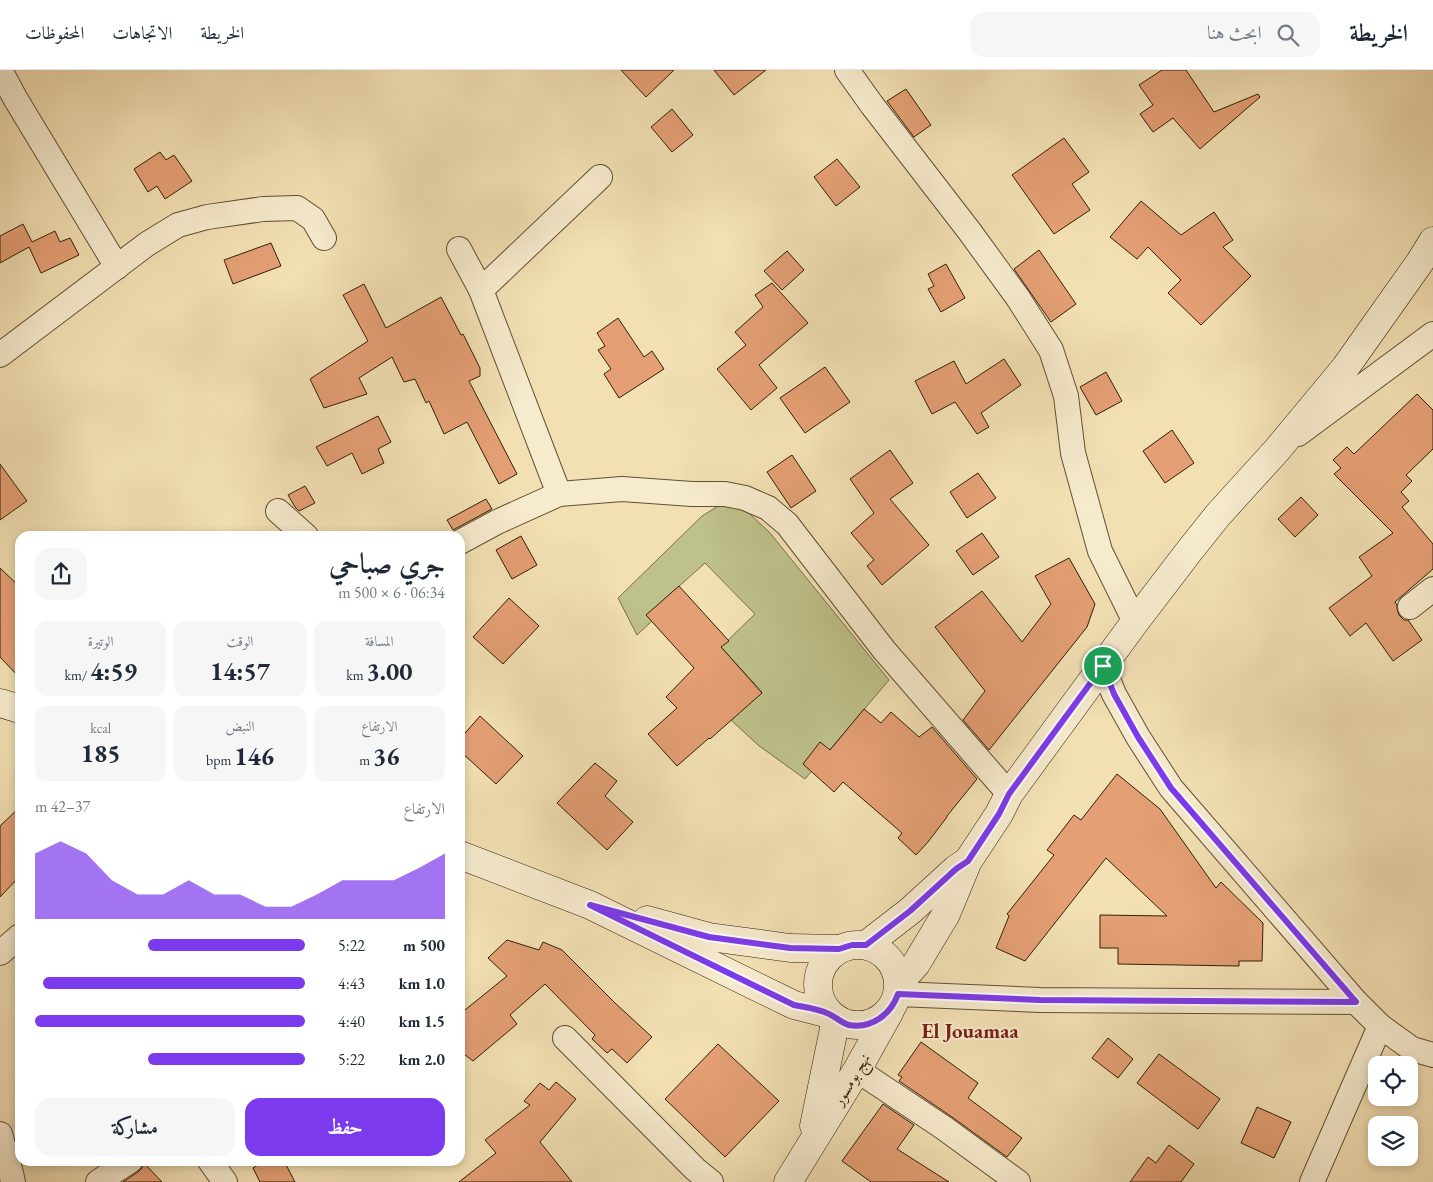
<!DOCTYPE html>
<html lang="ar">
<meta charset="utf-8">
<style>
:root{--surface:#fff;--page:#f6f6f7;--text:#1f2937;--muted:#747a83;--line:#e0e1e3;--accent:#7c3aed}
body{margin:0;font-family:"EB Garamond",Amiri,serif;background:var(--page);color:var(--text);direction:rtl;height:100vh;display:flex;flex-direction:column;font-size:19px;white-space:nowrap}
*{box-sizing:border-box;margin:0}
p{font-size:16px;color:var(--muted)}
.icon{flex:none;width:28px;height:28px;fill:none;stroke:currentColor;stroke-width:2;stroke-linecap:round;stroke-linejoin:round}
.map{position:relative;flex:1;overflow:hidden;direction:ltr}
.side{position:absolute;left:15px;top:461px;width:450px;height:635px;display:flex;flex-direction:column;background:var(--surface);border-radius:15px;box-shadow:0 2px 8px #0003;direction:rtl}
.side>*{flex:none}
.tools{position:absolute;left:1368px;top:986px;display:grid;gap:10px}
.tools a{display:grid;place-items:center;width:50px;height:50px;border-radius:10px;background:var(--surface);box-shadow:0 2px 8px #0003;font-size:25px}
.pin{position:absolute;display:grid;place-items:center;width:42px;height:42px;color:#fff;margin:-21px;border:2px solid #fff;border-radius:50%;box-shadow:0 1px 5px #0007}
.round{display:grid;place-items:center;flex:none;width:52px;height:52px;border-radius:15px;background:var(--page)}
.headline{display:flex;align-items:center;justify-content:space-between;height:85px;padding:0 20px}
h1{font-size:28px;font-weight:700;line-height:38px}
.figures{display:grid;grid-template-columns:repeat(3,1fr);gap:8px;height:85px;padding:5px 20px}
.figures div{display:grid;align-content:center;border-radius:12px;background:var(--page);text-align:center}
.figures b{font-size:25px;font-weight:700}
.figures small{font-size:14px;font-weight:400}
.figures p{font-size:14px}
.chart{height:140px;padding:10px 20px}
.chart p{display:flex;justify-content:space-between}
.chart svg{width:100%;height:90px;margin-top:5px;fill:var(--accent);opacity:.7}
.cta{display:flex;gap:10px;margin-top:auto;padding:10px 20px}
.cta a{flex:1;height:58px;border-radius:15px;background:var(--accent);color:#fff;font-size:20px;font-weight:700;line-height:58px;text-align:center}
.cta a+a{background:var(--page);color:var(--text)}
ul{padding:0 20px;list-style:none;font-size:16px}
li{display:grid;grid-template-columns:80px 60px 1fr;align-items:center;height:38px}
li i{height:12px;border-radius:6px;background:var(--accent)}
header{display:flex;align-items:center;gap:30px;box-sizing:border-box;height:70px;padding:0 25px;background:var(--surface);border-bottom:1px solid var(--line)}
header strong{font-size:24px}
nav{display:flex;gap:28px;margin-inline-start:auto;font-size:18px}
.search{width:350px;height:45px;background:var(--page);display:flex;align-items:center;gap:12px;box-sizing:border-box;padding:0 18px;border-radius:15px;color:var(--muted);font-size:19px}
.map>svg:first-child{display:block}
</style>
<header>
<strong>الخريطة</strong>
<div class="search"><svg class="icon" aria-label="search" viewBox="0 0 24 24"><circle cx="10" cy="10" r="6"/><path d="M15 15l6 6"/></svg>ابحث هنا</div>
<nav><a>الخريطة</a><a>الاتجاهات</a><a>المحفوظات</a></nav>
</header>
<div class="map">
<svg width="1433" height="1112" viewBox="0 0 1433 1112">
<rect width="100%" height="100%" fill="#f2e0b3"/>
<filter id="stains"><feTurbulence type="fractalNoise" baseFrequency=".004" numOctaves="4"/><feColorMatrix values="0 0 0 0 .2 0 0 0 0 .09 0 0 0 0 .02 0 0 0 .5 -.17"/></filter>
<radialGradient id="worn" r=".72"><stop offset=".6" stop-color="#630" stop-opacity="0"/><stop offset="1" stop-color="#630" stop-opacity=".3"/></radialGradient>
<path fill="#bec18a" stroke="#787049" d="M720,435L736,437L750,444L770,463L889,610L805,709L758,675L731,650L762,622L721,577L755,544L705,493L647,545L652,551L637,565L618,528L702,446Z"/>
<g fill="#e49f74" stroke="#311f08">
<path d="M621,0H674L646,27Z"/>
<path d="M714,0H766L734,25Z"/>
<path d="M1162,0H1186L1214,42L1258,24L1260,27L1200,79L1173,48L1153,62L1140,44L1153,35L1139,15Z"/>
<path d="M906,19L931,55L914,67L887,31Z"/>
<path d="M672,39L693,65L672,82L651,57Z"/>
<path d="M1064,68L1089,102L1072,114L1090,140L1054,164L1012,105Z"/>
<path d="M160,82L166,90L174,85L192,111L165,129L157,116L148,122L134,99Z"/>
<path d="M837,89L860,117L836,136L814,107Z"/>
<path d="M1141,131L1181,165L1214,142L1233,170L1223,177L1251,206L1201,255L1168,223L1181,210L1148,177L1137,189L1110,167Z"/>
<path d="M23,154L32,172L55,161L60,172L70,168L79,185L41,203L29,177L0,193V166Z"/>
<path d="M271,173L281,196L233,214L224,190Z"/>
<path d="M1039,180L1076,234L1051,252L1014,199Z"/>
<path d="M787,181L804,200L782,220L764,201Z"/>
<path d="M946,194L965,228L941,242L928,219L934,216L928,204Z"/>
<path d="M772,213L808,253L759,295L777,318L751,340L717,299L746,275L735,262L763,237L755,225Z"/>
<path d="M364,214L386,258L441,227L461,265L463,264L480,298V306L469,311L517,404L499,414L467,352L444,364L429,331L426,333L415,309L404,312L392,287L359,308L367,324L324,338L310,309L368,271L343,225Z"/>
<path d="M618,248L644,287L652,281L664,299L619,328L604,304L611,299L598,280L605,276L597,263Z"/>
<path d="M1004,289L1021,315L981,343L989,357L977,364L955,332L932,344L915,311L954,291L966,314Z"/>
<path d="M825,297L850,332L805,363L780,328Z"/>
<path d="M1106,302L1122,331L1096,345L1080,317Z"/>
<path d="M1417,324L1433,340V379L1406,405L1412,411L1401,422L1409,431L1402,437L1433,474V499L1395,532L1397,535V539L1399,545L1404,550H1408L1422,570L1393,591L1366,553L1350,566L1329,538L1372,506L1359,487L1393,463L1334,404L1341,398L1333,390L1347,377L1354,384Z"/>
<path d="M378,346L391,372L378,379L384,393L362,404L352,383L327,396L316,377Z"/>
<path d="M1172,360L1194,393L1165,413L1143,381Z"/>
<path d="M890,380L913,413L890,429L929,475L882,515L867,496L874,490L851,463L874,443L850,409Z"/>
<path d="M792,385L816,421L791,438L767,402Z"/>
<path d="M0,394L27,431L0,450Z"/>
<path d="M978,403L996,428L967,448L950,422Z"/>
<path d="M305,416L315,433L299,441L295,437L288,425Z"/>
<path d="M1301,427L1318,445L1295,467L1278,449Z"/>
<path d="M486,429L492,439L453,460L447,450Z"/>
<path d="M982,463L999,487L973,505L956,481Z"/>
<path d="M521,466L537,495L512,509L496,480Z"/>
<path d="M1069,488L1095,534L1087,557L989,680L963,650L985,621L935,557L982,521L1022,572L1051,534L1035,506Z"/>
<path d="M0,498L20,517V608L0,587Z"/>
<path d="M679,516L729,571L721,577L762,623L710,669L709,668L677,696L648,664L677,638L666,627L694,598L646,545Z"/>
<path d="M509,528L539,556L503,594L473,567Z"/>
<path d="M864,639L881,653L891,642L919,667L932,657L977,709L947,746V747L928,772L916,785L898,768L902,763L843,712L834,722L803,694L820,672L830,680Z"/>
<path d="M480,646L523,686L496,714L460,681V669Z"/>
<path d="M595,693L617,711L605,726L633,752L607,780L557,733Z"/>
<path d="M1117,704L1160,739L1216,818L1221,812L1263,853L1262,891H1239V896L1118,894V878H1100V845L1167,846L1106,788L1025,891L996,878L1009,846L1007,844L1054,785L1047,780L1074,745L1081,750Z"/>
<path d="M20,737V806L0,827V756Z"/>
<path d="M507,870L539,880L543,872L562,880L615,933L652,967L627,993L612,979L607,983L592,969L595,965L545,914L510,945L517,954L473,991L460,981V944L507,906L488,888Z"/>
<path d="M1108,968L1133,989L1118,1008L1092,988Z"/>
<path d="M921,972L978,1013L968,1028L1022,1068L1007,1087L952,1047L899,1011L902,1007L898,1005Z"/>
<path d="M718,974L779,1031L725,1087L665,1029Z"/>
<path d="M1159,984L1220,1029L1198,1059L1137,1013Z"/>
<path d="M556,1012L576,1029L540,1072L572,1112H459L496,1083L485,1070L530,1035L524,1031L540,1013L549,1020Z"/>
<path d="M883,1034L914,1055L897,1079L949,1112H871L842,1091Z"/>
<path d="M1257,1037L1291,1052L1274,1088L1241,1073Z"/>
<path d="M1169,1075L1194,1094L1181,1112H1130L1148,1087L1156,1093Z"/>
<path d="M264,1091H284L295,1112H260L253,1098Z"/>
<path d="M143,1092L162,1112H123L138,1102L142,1098Z"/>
</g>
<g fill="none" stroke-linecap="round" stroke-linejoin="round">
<g stroke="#614f33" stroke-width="26">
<g id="minor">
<path d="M0,0L15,28L117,197"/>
<path d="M847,0L872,35L970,162L1018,228L1051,280L1066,326L1073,383L1100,481L1135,552"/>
<path d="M459,179L481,220L559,424"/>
<path d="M481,220L600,107"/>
<path d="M0,285L147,174L178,155L207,147L263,139L297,138L313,149L324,168"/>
<path d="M1298,364L1433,264"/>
<path d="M278,441L306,466"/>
<path d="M460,472L497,452L559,424L622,419L692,424H725L745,428L768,438L787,454L884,580L1009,724"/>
<path d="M1410,537L1433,519"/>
<path d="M1103,597L1114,624L1138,667L1171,718L1356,932L1380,956L1412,979L1433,985"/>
<path d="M0,883L20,866"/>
<path d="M898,924L1040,930L1356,932"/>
<path d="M565,968L695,1099L711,1112"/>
<path d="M857,1000L944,1058L1018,1112"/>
<path d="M0,1064L11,1103L13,1112"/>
<path d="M210,1091L225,1112"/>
<path d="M98,1112L130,1091"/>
<path d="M1312,1112L1380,956"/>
</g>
</g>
<g stroke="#311f08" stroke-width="29">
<g id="secondary">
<path d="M0,633L20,639"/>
<path d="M460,785L590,835L794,935L829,944"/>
<path d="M647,850L709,867L790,878L839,879"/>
<circle cx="858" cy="915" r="40"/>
<path d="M866,875L910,841L956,799L965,793"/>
<path d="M899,913L916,894L946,844L968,791L999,744L1009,724L1135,552L1190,480L1218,445L1277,380L1345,298L1420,192L1433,171"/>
<path d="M814,1056L836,949"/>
<path d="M788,1112L857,1000L890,941"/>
</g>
</g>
<use href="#minor" stroke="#f7ebce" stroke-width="24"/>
<use href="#secondary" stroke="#f7ebce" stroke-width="28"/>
</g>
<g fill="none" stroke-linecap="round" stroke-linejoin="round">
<g stroke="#fff" stroke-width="10">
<path id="route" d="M1103,596L1114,624L1138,667L1171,718L1356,932L1040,930L898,924C891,944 872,959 849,955C841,953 836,947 829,944C820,939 804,937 794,935L590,835L709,867L790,878L839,879L852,875H866L910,841L956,799L968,791L999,744L1009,724Z"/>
</g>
<use href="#route" stroke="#7c3aed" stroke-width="6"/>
</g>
<g text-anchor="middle" stroke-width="4" stroke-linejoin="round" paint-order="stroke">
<g font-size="16" fill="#311f08" stroke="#f7ebce">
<text transform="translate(851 1009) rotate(-59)" y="6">نهج بومسور</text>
</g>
<g font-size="21" font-weight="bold" fill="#7a1f14" stroke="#f7ebce">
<text x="970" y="968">El Jouamaa</text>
</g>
</g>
<rect width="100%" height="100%" filter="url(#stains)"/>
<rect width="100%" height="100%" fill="url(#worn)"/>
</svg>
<div class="tools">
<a><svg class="icon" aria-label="locate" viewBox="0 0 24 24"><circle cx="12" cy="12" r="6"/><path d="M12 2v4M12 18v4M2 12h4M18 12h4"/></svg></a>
<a><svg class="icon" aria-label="layers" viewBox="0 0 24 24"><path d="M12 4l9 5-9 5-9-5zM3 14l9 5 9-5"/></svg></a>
</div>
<div class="pin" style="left:1103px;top:596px;background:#1e9e55"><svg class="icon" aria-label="arrive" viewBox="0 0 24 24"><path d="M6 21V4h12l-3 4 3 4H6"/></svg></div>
<section class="side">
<div class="headline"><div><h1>جري صباحي</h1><p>06:34 · 6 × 500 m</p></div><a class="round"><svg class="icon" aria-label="share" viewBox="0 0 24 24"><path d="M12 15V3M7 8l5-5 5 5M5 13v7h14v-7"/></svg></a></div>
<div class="figures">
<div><p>المسافة</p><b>3.00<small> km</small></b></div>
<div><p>الوقت</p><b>14:57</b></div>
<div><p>الوتيرة</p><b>4:59<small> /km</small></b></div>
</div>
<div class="figures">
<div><p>الارتفاع</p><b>36<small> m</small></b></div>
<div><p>النبض</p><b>146<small> bpm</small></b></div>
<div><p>kcal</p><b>185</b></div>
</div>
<div class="chart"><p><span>الارتفاع</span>37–42 m</p>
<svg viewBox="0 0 160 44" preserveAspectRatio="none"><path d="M0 44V12L10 6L20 12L30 25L40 32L50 32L60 25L70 32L80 32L90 38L100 38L110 32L120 25L130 25L140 25L150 19L160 12V44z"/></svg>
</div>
<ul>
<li><b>500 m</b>5:22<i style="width:58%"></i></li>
<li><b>1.0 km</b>4:43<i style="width:97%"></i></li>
<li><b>1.5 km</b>4:40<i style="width:100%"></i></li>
<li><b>2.0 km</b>5:22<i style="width:58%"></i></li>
</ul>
<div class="cta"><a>حفظ</a><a>مشاركة</a></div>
</section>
</div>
